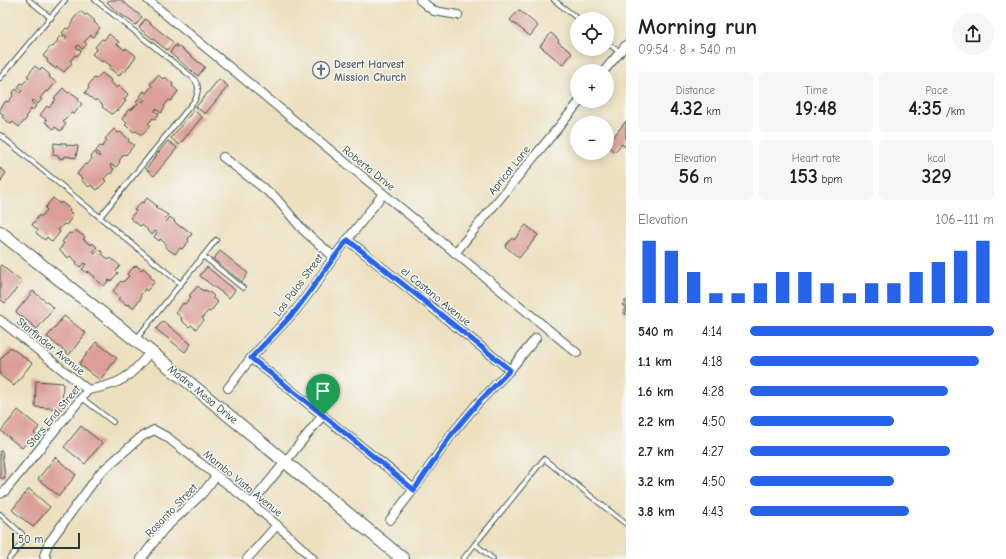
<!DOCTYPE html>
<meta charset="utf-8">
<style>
:root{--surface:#fff;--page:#f6f6f6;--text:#202124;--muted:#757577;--accent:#2563eb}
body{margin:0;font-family:"Comic Neue",sans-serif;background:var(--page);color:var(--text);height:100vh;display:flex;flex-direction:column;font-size:15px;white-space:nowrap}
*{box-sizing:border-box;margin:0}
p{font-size:13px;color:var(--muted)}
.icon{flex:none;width:22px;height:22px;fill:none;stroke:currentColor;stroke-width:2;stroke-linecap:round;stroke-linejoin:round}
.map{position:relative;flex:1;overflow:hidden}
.side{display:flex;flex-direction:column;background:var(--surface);width:380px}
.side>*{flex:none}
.fabs{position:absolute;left:570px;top:12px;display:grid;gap:8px}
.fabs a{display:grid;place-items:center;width:44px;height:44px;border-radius:50%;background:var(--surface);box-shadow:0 2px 10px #0003;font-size:20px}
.scale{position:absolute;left:12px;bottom:10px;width:68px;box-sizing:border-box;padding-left:4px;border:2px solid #1f3d34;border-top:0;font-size:11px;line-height:14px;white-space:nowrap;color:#1f3d34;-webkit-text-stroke:3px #f6f6f2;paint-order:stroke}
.pin{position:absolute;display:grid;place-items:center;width:34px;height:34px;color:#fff;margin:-41px -17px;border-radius:50% 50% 50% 0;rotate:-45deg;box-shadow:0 0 4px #0007}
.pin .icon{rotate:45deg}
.round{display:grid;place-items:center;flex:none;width:42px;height:42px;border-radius:21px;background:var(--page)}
.summary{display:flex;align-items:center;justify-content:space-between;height:68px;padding:0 12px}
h1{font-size:22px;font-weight:700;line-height:30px}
.figures{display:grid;grid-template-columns:repeat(3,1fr);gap:6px;height:68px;padding:4px 12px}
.figures div{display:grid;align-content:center;border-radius:6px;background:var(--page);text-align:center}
.figures b{font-size:20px;font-weight:700}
.figures small{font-size:11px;font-weight:400}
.figures p{font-size:11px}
.chart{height:112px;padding:8px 12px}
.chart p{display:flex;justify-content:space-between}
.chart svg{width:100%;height:72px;margin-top:4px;stroke:var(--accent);stroke-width:6}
ul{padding:0 12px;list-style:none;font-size:13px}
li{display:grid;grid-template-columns:64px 48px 1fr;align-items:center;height:30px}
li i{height:10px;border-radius:5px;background:var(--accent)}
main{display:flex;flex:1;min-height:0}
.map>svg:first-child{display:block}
</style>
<main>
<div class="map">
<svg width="626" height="559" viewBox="0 0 626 559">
<rect width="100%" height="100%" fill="#f6f6f2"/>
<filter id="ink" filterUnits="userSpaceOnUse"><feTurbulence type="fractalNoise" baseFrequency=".025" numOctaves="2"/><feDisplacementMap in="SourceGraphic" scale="8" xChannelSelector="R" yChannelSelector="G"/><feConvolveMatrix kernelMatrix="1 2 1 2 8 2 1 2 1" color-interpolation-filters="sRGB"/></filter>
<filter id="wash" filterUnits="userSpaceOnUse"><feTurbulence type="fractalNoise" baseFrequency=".012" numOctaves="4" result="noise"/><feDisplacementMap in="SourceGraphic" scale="16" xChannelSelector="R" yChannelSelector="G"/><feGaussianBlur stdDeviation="0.9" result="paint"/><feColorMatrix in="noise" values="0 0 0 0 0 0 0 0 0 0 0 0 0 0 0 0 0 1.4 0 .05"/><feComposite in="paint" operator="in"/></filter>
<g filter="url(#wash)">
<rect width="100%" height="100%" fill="#ece0bf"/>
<g id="blocks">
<g fill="#dc9e98">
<path d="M109,0H121L142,17L136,25L115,10L107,2Z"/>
<path d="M519,10L538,26L530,36L510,20Z"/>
<path d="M80,11L85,15L87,14L95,21L94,22L100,28L93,37L91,35L84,42L87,44L82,49L78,45L76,48L81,51L77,56L75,55L70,61L72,63L64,72L57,67L56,69L47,62L48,60L43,56L51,46L53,47L58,41L57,40L61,35L65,39L67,37L62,33L66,28L68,29L73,23L72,21Z"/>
<path d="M145,19L173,42L167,50L139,28Z"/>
<path d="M551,33L559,40L558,42L572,53L563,65L540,46Z"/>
<path d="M109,34L119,42L117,44L125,50L126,48L136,56L125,72L123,70L119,76L109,68L111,66L103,60L102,62L92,54L97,49L95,47L102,39L104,40Z"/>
<path d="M176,44V47L178,46L205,67L198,76L170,53Z"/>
<path d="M35,66L40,70L42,68L50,75L49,77L56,82L48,92L46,91L40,98L42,99L38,104L33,100L31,102L36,106L32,111L31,109L26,116L27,117V118L19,127L13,122L11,124L2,117L4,115L0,112V109L6,101L8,102L13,96L12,94L16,89L20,93L22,91L18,88L21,83L23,84L29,77L27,76Z"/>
<path d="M102,73L111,80L110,82L117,88L119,86L128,94L124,100L126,101L118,111L116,110L112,114L102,107L103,105L96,99L95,101L85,93L89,88L88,86L94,78L96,79Z"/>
<path d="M158,75L163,79L165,77L173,84L172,86L178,91L171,101L169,100L164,106L165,107L161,113L156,109L154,111L159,114L155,119L153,118L148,124L150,126L142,135L136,131L134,132L125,125L127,123L122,119L129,109L131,110L138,103L136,102L139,98L143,102L145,100L140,96L144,91L146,93L152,86L150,84Z"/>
<path d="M219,79L228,86L205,114L196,107Z"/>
<path d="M63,88L68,93L70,92L79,98L78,100L82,104L74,114L71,113L63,122L66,124L61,131L55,127L54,129L45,122L47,120L40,115L47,106L49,108L56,99L54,98Z"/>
<path d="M194,110L202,117L179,145L171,138Z"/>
<path d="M626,121V147L621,144L615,152L607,145Z"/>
<path d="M114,129L118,133L120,132L129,139L128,141L134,145L126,155L124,154L119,161L120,162L116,167L111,164L110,166L114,169L111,174L109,173L104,179L106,181L97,190L91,185L89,187L81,180L82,178L77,174L85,164L87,165L92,159L91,157L95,152L99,157L100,155L96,151L100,146L102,147L107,140L105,139Z"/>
<path d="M168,141L177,148L154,176L146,169L157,155L155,154L157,152L158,153Z"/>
<path d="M54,143L61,144V143H66V145L78,146L76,158L65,156L64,159L59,158V156L53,155Z"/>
<path d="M0,168L6,173L1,180L2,181L0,183Z"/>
<path d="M53,198L60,204L61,202L70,209L69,211L73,215L68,223L66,225L64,224L58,230L60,232L52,242L47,237L45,240L36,233L38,230L32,225L39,215L41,217L47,210L45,208Z"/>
<path d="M147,198L157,206L155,207L168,215L164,220L166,222L170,217L175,221L174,222L181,227L182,226L192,234L188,239L189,241L182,249L180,248L175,254L165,247L167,245L160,239L159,241L154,237L157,232L155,231L152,235L147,231L148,230L142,225L140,226L130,218L136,211L134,210L141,202L143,203Z"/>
<path d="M526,225L538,235L519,258L505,246L512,238L514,240Z"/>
<path d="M75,230L85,237L83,239L91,245L92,243L97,247L93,252L95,254L99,249L103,253L102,254L109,260L111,258L120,266L116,271L118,273L111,281L109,280L104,286L94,278L95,277L88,271L87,273L82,269L86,264L84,263L80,267L76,263L77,262L70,256L68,258L59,250L64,243L62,242L69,233L72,234Z"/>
<path d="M220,251L248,273L242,282L213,259Z"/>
<path d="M1,265L22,282L5,303L0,299V266Z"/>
<path d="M136,265L141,270L143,268L151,275L150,277L155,281L147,291L145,289L140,296L141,298L133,308L128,304L127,305L118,299L120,297L113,291L121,281L123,282L129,276L127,274Z"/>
<path d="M207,267L235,290L229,298L201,277L200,275Z"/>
<path d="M198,286L203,291L205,290L209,292L214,296L212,298L218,302L210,312L208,311L202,318L204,320L196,329L191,325L189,327L181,320L182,318L176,313L183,303L185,304L191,297L189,296Z"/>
<path d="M33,291L54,308L37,329L16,312Z"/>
<path d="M626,300V315L623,312L626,308L622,305Z"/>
<path d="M64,316L86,333L69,355L47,337Z"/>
<path d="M163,321L191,344L185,352L156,329Z"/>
<path d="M96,342L117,358L100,380L79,364Z"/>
<path d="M10,347L32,363L14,386L0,375V360Z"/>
<path d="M36,381L63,383L62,409L35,407Z"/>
<path d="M18,410L39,427L34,433L39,437L35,442L31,438L22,448L1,431Z"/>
<path d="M81,426L102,443L85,464L64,447Z"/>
<path d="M0,451H2L5,478H0Z"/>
<path d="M55,457L76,475L59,496L38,479Z"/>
<path d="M29,489L50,507L33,527L12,510Z"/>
</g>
</g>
</g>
<g filter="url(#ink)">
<use href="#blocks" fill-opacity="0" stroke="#3e5549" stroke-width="1"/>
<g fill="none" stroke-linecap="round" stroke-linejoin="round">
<g stroke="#3e5549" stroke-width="6">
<g id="lane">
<path d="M29,0L51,18"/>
<path d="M95,0L192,77C200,85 199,90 195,100L100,217"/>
<path d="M554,0L578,19"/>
<path d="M607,43L620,52"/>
<path d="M0,78L65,0"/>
<path d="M0,135L181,284"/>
<path d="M203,256L243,288"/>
<path d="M137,338L216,240"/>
<path d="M82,398L113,422"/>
<path d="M0,514L22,534C24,544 15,551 9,559"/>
<path d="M475,544L544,459L626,524"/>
<path d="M463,559L475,544L493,559"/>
</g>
</g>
<g stroke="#3e5549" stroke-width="10">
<g id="street">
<path d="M148,0L577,353"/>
<path d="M420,0L434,11L458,15"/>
<path d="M604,71L626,45"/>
<path d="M223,157L275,197L303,230L334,257"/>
<path d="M348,240L510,370"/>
<path d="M455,253L580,101"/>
<path d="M0,320L88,390"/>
<path d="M251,358L414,489"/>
<path d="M228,388L251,358L296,310L315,285L334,257L383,194"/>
<path d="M0,494L5,491L88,390C121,384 130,378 150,352"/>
<path d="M251,504L323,415"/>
<path d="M390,520L414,489L452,434L477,404L510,370L536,338"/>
<path d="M47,559L44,556L48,544L100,473L141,437L154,430L167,437C216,476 269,514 313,559"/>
<path d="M141,559L164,529L202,494L216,476"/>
<path d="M247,559L277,525"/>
</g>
</g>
<g stroke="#3e5549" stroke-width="14">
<path id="secondary" d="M0,232L187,381L403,559"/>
</g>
<use href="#lane" stroke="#fff" stroke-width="4"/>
<use href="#street" stroke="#fff" stroke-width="8"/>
<use href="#secondary" stroke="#fff" stroke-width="12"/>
</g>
</g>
<g fill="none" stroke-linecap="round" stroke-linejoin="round" filter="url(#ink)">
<g stroke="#fff" stroke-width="8">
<path id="route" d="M348,240L510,370L477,404L452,434L414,490L323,415L251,358C266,342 282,326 296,310C314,287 329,262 348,240Z"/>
</g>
<use href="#route" stroke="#2563eb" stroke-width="5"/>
</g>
<defs>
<g id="church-ring" transform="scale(0.9)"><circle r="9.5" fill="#f6f6f2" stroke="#6b7280" stroke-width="1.5"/><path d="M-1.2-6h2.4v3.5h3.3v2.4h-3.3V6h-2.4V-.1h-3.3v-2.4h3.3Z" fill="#6b7280"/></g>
</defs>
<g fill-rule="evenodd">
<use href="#church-ring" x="321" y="70"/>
</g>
<g text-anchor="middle" stroke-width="3" stroke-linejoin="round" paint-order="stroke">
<g font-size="11" font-weight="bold" fill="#5b616d" stroke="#f6f6f2" text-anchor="start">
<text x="334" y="68">Desert Harvest<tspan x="334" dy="13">Mission Church</tspan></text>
</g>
<g font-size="11" fill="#1f3d34" stroke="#f6f6f2">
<text transform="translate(369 168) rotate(39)" y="4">Roberta Drive</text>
<text transform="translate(509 170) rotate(-51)" y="4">Apricot Lane</text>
<text transform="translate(298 285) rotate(-53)" y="4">Los Palos Street</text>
<text transform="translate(436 296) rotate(39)" y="4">el Castano Avenue</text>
<text transform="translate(51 346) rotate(39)" y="4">Starfinder Avenue</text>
<text transform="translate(203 394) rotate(39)" y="4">Madre Mesa Drive</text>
<text transform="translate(53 416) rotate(-50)" y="4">Stars End Street</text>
<text transform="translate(243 483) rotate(39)" y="4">Mambo Vista Avenue</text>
<text transform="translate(171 510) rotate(-46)" y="4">Rosarito Street</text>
</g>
</g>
</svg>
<div class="fabs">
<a><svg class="icon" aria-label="locate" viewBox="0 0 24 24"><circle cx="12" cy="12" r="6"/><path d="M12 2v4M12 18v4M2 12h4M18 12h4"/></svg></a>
<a>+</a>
<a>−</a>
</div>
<div class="scale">50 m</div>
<div class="pin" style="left:323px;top:415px;background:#1e9e55"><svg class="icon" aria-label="arrive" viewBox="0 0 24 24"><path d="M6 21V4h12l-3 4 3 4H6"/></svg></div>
</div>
<section class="side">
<div class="summary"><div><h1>Morning run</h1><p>09:54 · 8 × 540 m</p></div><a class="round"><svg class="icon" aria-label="share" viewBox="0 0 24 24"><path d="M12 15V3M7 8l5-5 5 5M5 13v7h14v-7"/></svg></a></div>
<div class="figures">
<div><p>Distance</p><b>4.32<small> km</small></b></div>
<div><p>Time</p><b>19:48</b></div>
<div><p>Pace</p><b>4:35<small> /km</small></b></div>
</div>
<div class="figures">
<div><p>Elevation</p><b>56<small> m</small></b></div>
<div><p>Heart rate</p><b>153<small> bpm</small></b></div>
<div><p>kcal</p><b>329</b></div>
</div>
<div class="chart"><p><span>Elevation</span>106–111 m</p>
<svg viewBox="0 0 160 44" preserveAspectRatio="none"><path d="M5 44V6M15 44V12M25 44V25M35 44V38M45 44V38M55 44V32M65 44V25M75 44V25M85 44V32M95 44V38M105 44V32M115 44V32M125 44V25M135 44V19M145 44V12M155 44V6"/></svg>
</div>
<ul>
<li><b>540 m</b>4:14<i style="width:100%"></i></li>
<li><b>1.1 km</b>4:18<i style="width:94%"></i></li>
<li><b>1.6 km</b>4:28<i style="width:81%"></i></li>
<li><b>2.2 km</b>4:50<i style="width:59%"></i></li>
<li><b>2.7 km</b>4:27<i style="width:82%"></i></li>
<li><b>3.2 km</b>4:50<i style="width:59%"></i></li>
<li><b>3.8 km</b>4:43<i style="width:65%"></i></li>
</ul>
</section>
</main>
